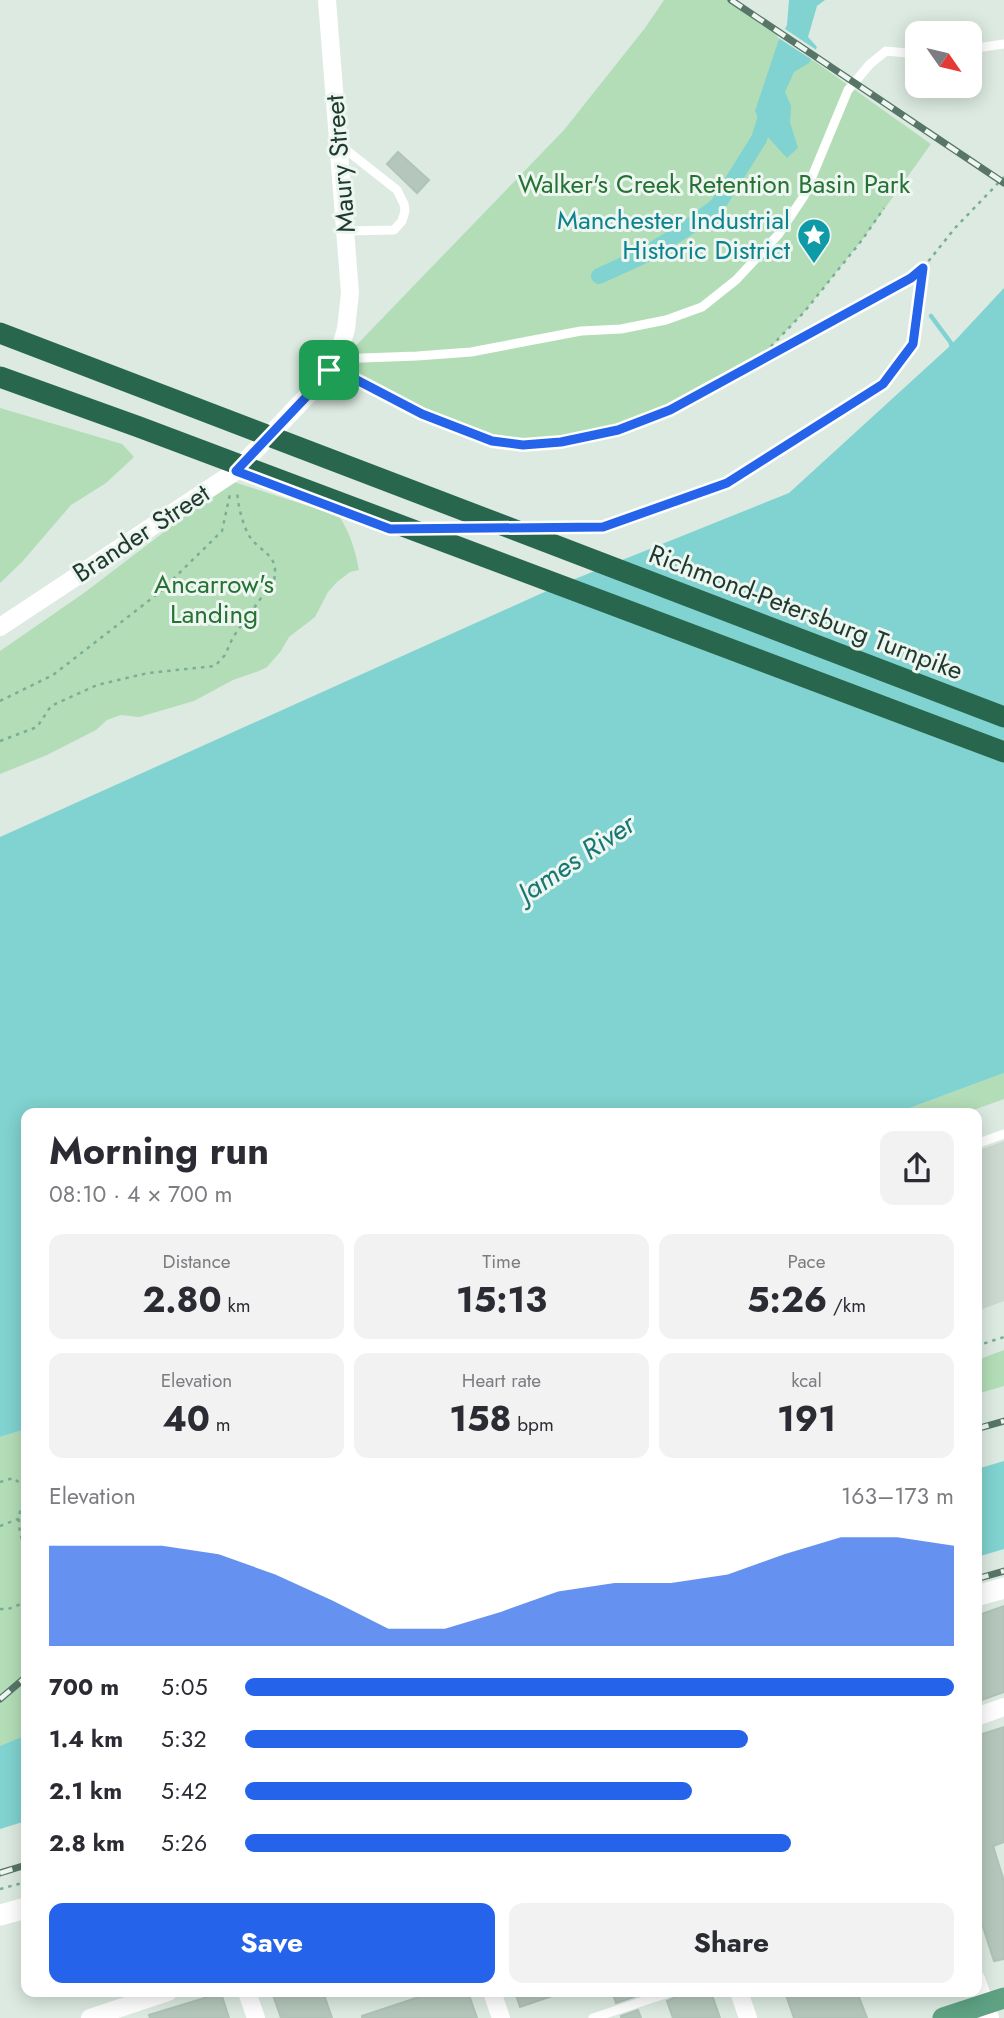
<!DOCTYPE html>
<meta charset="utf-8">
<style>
:root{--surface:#fff;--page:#f2f2f3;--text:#2b2b33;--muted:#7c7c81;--accent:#2563eb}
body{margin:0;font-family:Jost,sans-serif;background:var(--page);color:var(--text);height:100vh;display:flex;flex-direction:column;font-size:26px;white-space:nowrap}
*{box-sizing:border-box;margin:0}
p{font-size:23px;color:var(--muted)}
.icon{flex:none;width:38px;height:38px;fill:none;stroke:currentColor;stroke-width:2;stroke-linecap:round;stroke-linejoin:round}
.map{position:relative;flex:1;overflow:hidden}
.sheet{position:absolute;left:21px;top:1108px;width:961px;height:889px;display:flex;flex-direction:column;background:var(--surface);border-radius:14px;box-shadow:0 4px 18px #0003}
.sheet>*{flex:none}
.needle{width:46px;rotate:124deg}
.tools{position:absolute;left:905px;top:21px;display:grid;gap:14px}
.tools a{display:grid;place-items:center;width:77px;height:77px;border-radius:14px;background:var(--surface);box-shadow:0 4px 18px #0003;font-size:35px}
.pin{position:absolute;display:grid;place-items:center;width:60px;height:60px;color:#fff;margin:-30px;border-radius:14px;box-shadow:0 4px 10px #0006}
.round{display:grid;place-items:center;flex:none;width:74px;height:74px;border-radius:14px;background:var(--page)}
.overview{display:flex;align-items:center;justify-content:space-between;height:119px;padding:0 28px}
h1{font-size:38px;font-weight:700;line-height:52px}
.figures{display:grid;grid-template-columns:repeat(3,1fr);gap:10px;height:119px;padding:7px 28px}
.figures div{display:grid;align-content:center;border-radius:14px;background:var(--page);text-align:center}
.figures b{font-size:35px;font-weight:700}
.figures small{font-size:19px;font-weight:400}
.figures p{font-size:19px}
.chart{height:196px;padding:14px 28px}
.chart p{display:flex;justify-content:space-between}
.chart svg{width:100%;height:126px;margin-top:7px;fill:var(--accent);opacity:.7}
.primary-button{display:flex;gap:14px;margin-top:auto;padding:14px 28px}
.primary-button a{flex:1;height:80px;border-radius:14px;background:var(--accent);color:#fff;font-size:28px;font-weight:700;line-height:80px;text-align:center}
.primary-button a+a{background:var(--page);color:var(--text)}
ul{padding:0 28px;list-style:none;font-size:23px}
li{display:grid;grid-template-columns:112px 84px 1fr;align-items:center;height:52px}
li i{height:18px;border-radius:9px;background:var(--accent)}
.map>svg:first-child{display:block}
</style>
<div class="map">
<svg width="1004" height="2018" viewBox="0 0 1004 2018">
<rect width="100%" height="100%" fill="#dceae1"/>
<path fill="#cbd9d0" d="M1004,1141V1301L977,1311V1151Z"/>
<g fill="#b3ddb7">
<path d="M664,0H728L931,144L862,240L805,311L757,361L670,410L618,430L561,442L506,444L492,441L422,414L353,378L342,360L564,130L645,28Z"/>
<path d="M0,408L122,444L134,457L106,483L71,505L22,562L0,583Z"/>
<path d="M231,481L339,516C350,533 355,549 359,570L350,572L337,582L328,592L315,617L289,637L281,651L267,667L259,671L233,680L194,701L139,717L121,715L107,720L96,730L47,755L0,774V651L84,593Z"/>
<path d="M1004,1073V1099L965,1113H896Z"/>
<path d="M1004,1350V1386L977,1394V1360Z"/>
<path d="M26,1429V1735L0,1746V1437Z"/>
</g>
<g fill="#80d3d0">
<path d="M789,0H825L817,6L808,37L817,47L809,63L794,72L785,92L791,106L790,122L798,148L787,158L765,134L755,111L778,42L787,25Z"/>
<path d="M1004,288V1073L896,1113H26V1429L0,1437V837L560,585L789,493L950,346Z"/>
<path d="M1004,1461V1549L977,1557V1469Z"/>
<path d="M26,1735V1821L0,1829V1746Z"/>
</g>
<path fill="#dceae1" d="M782,27L818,51L814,61L777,37Z"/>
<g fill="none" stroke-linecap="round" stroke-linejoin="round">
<path stroke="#80d3d0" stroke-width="4.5" d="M931,316L951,343L952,351"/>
<path stroke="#80d3d0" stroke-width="16" d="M599,276L641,257L686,229L717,206L759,139L768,110"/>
</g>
<g fill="#b5c7bc" stroke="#afc3b7" stroke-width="2">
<path d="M398,152L429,180L417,193L387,164Z"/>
<path d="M1004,1606V1692L976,1702V1616Z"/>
<path d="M1004,1727V1842L993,1846L1004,1881V1959L994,1961L976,1905V1736Z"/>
<path d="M272,1992H323L332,2018H281Z"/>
<path d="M434,1992H468L477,2018H362V2016Z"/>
<path d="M515,1992H558V1994L520,2007Z"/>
<path d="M612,1992H632L634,1997L616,2003Z"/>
<path d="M678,1992H711L720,2018H673L667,2001L676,1997Z"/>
<path d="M785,1992H857L867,2018H794Z"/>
<path d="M221,1993L229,2018H150L149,2015Z"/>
<path d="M638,2010L641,2018H621V2016Z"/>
</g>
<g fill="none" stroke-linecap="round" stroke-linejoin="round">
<g stroke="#7baf95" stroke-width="2.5" stroke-dasharray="3.5 5" stroke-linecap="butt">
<path d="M759,359L805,311L862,240L884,208"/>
<path d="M343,374L353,378L422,414L492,441L523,445L561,442L618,430L670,410L911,278L923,268L955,228L1004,177"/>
<path d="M561,528L603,527L727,483L883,384L913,344L923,268"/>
<path d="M0,701L53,675L160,592L222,531L230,494"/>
<path d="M0,741L37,727L51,706L97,685L148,673L215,666L225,655L233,637L274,580C280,553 259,553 248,534C242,521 238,506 237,491"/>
<path d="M976,1346L1004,1337"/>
<path d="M0,1482L13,1478C34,1491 19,1504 19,1519C18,1529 23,1543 26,1553"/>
<path d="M0,1526L26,1516"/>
<path d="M0,1609H8L26,1602"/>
<path d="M0,1889L26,1882"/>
</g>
<g stroke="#fff" stroke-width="9">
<path d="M970,49L1004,44"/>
<path d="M340,145L397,190L404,204L405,211L402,221L394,230L346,231"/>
<path d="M335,359L417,356L471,352L581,331L621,329L666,320L702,307L736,280L778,235L804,196L848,90L870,64L886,51L917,54"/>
<path d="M976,1144L1004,1134"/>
<path d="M882,1992H883"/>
<path d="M593,2018L671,1992"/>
</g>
<g stroke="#fff" stroke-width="18">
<path d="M0,627L236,471L323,379L329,370L341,346L346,329L350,293L327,0"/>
<path d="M976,1717L1004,1707"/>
<path d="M976,1979L990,2018"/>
<path d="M247,1992L256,2018"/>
<path d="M492,1992L501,2018"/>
<path d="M739,1992L748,2018"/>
<path d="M90,2018L168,1992"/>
</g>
<g stroke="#fff" stroke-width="21">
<path d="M976,1596L1004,1588"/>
<path d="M0,1915L26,1908"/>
</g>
<path stroke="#5ea283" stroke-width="21" d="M943,2018L1004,1998"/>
<g stroke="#28674e" stroke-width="21">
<path d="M0,333L1004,717"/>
<path d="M0,377L139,427L1004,752"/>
</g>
<g stroke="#577668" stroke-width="7">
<g id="rail">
<path d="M731,0L1004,183"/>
<path d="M976,1429L1004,1421"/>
<path d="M976,1579L1004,1571"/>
<path d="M0,1699L26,1677"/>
<path d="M0,1873L26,1865"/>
</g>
</g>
<use href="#rail" stroke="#edf6f0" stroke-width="4.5" stroke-dasharray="13" stroke-linecap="butt"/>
</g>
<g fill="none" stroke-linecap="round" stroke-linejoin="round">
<g stroke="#fff" stroke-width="14">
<path id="route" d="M923,268L913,344L883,384L727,483L603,527L390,529L236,471L308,395L329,370L353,378L422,414L492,441L523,445L561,442L618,430L670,410L911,278Z"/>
</g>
<use href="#route" stroke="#2563eb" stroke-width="9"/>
</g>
<defs>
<g id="sight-pin" transform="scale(1.75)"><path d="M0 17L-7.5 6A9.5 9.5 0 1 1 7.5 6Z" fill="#0f9aa8" stroke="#edf6f0"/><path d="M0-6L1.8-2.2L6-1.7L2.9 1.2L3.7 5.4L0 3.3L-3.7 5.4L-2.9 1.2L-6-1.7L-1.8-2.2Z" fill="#fff"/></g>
</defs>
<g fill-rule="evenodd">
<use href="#sight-pin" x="814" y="235"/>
</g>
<g text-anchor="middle" stroke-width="6" stroke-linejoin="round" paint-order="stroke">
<g font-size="26" fill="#1e392d" stroke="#edf6f0">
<text transform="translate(340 164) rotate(-95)" y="9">Maury Street</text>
<text transform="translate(141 533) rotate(-33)" y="9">Brander Street</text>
<text transform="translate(806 612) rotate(21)" y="9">Richmond-Petersburg Turnpike</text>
</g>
<g font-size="26" fill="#267235" stroke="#edf6f0">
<text x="714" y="193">Walker's Creek Retention Basin Park</text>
<text x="214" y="593">Ancarrow's<tspan x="214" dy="30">Landing</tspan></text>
</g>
<g font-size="26" fill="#0d838f" stroke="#edf6f0" text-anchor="end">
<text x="790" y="229">Manchester Industrial<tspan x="790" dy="30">Historic District</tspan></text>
</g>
<g font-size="28" font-style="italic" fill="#167775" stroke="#edf6f0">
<text transform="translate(576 858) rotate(-34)" y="10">James River</text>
</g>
</g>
</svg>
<div class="tools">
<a><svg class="needle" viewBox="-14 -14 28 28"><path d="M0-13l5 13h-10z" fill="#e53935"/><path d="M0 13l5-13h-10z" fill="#7c7c81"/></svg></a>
</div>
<div class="pin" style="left:329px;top:370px;background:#1e9e55"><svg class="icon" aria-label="arrive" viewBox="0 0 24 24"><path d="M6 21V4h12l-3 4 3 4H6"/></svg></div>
<section class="sheet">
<div class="overview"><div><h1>Morning run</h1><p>08:10 · 4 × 700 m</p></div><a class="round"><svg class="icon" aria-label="share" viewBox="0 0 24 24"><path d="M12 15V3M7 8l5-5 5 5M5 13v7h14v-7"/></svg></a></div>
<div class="figures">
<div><p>Distance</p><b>2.80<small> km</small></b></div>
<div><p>Time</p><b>15:13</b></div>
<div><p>Pace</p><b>5:26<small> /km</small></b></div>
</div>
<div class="figures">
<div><p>Elevation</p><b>40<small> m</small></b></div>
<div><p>Heart rate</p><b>158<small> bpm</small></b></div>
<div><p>kcal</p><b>191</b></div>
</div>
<div class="chart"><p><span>Elevation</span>163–173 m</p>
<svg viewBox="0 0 160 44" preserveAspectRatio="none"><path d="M0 44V9L10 9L20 9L30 12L40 19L50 28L60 38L70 38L80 32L90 25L100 22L110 22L120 19L130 12L140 6L150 6L160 9V44z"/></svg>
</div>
<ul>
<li><b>700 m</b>5:05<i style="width:100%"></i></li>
<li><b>1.4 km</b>5:32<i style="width:71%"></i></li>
<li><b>2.1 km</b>5:42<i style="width:63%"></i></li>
<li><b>2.8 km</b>5:26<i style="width:77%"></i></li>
</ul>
<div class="primary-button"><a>Save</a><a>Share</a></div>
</section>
</div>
